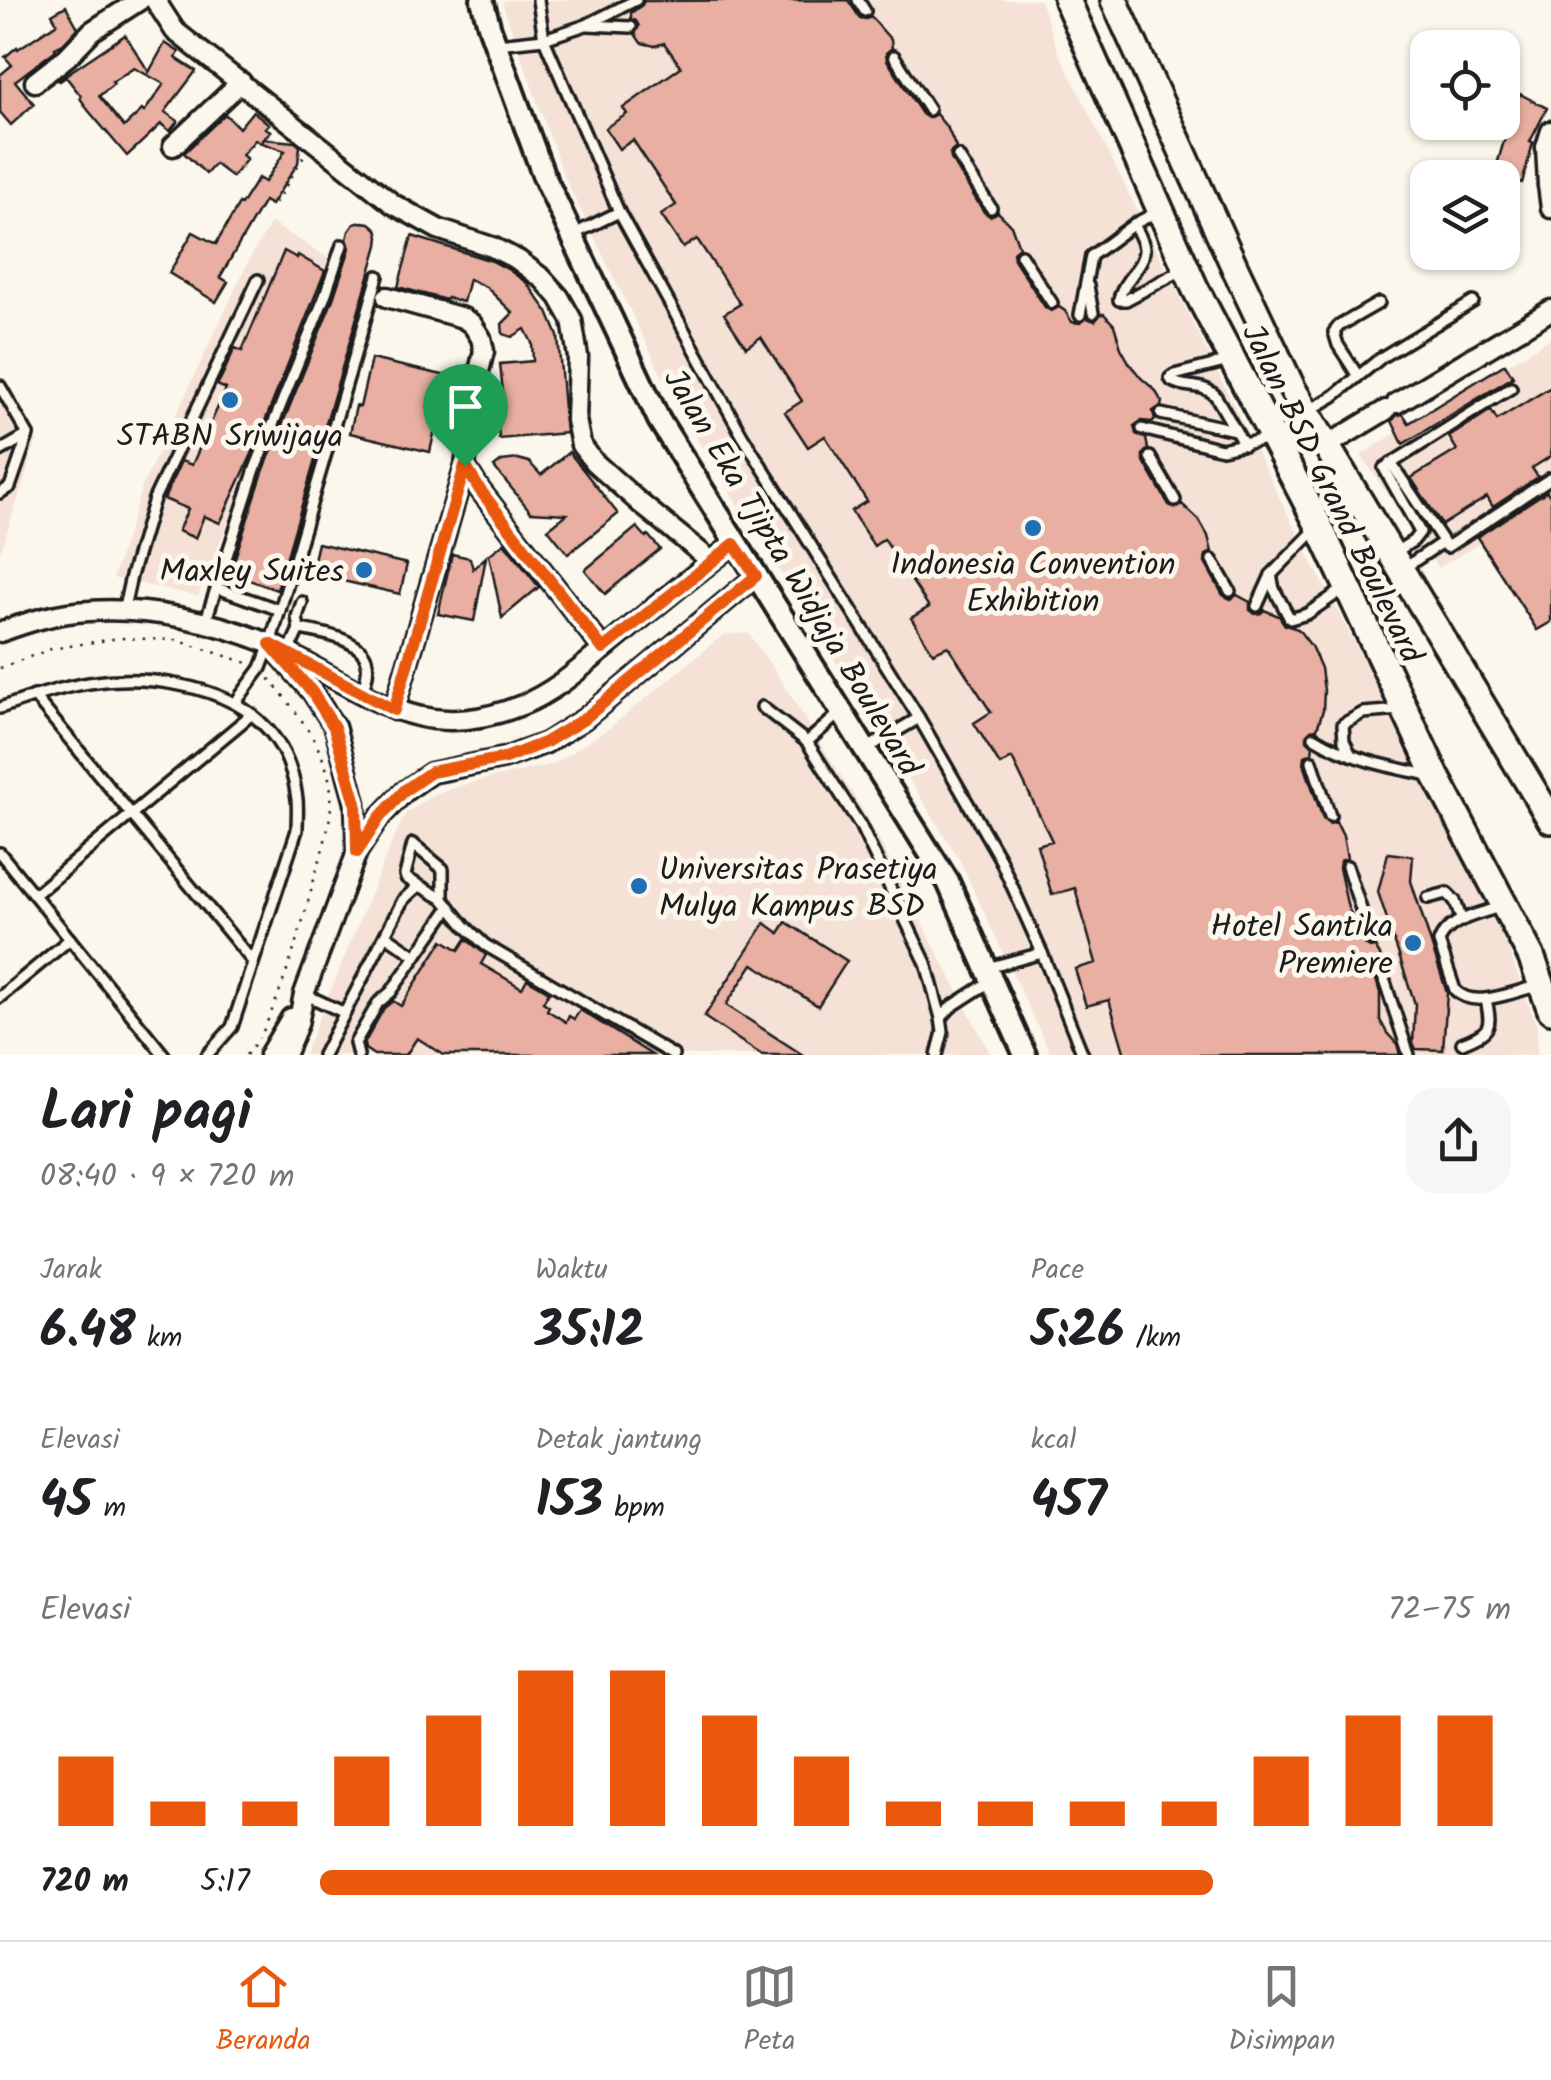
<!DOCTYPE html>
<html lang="id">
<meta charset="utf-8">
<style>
:root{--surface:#fff;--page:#f6f6f6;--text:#202124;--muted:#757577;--line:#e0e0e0;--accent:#ea580c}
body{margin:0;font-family:Kalam,sans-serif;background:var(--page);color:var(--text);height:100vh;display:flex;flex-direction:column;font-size:38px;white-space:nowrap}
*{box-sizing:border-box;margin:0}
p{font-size:32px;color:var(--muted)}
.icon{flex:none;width:55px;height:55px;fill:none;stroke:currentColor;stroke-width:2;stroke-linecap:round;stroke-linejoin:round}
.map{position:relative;height:1055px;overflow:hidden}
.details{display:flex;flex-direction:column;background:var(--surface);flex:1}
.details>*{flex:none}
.controls{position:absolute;left:1410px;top:30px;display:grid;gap:20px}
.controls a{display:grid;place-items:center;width:110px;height:110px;border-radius:20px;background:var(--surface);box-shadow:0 2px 8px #0004;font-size:50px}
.pin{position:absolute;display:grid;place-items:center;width:85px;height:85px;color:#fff;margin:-102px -42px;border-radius:50% 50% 50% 0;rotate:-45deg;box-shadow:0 0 10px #0007}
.pin .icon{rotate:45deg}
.round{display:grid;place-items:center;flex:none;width:105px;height:105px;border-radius:30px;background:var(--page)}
.headline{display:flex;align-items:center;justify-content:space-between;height:170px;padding:0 40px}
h1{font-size:55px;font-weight:600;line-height:75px}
.metrics{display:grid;grid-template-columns:repeat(3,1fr);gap:15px;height:170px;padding:10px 40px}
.metrics div{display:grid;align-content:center}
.metrics b{font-size:50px;font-weight:600}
.metrics small{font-size:28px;font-weight:400}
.metrics p{font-size:28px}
.chart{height:280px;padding:20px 40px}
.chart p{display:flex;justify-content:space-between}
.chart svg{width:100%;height:180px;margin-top:10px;stroke:var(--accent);stroke-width:6}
ul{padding:0 40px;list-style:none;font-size:32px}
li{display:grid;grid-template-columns:160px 120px 1fr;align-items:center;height:75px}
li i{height:25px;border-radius:12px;background:var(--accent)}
.tabs{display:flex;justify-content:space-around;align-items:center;height:140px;border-top:2px solid var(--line);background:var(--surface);font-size:28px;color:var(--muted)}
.tabs a{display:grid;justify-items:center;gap:5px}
.tabs .current{color:var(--accent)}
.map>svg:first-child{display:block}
</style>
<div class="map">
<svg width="1551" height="1055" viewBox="0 0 1551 1055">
<rect width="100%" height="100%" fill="#fbf7ec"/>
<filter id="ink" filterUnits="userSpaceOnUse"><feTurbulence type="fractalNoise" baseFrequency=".01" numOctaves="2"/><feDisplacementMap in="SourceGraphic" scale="20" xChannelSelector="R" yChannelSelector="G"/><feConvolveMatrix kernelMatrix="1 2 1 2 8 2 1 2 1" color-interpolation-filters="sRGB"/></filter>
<g filter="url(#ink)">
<g fill="#f5e1d6">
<path d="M510,0H1040L1058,51L1302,543L1492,905L1537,1027V1055H1051L959,859L680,412L563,174L502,2Z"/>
<path d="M271,223L333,261L198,596L113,578L142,487L249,260Z"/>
<path d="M1551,338V501L1438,568L1361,455Z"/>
<path d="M0,375L37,440L0,553Z"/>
<path d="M748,633L773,668L867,817L991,1055H304L392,842L406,813L434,794L470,783L553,764L611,727L723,635Z"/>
</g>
<g fill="#e8afa2" stroke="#1c1c1c" stroke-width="2.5" fill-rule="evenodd">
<path d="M848,0L860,18L866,19L871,17L891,40L892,48L886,53L887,60L922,114L928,118L936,114L948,129L956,148L950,153L951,159L984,212L990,216L998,212L1011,225L1019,247L1013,252L1014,259L1045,307L1051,311L1059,307L1065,311L1072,322L1080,323L1087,318L1095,321L1101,314H1104L1114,325L1121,348L1130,364L1141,378L1155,390L1162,402L1161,406L1153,411L1155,420L1153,422L1141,421L1134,426L1136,434L1146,438L1148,449L1143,454V460L1169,505L1176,508L1182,504L1199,520L1208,536L1212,552L1206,555L1205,563L1223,595L1231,599L1237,595L1250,602V610L1255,614L1261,613L1264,610L1279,616L1285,625L1298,629L1311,646L1321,668L1324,690L1323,710L1317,729L1311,730L1307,734V740L1313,746L1312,753L1305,756L1304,764L1323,819L1329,824L1336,822L1343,836L1347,858L1340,861L1339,868L1348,908L1356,922L1365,945L1370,948L1375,947L1380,955L1381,962L1376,964L1373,969L1380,993V1020L1387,1033L1397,1044L1400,1055H1125L1109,1000L1086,1006L1075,969L1096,963L1075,888L1052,895L1037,845L1052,841L1012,758L1000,765L974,723L991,712L948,646L933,653L911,618L929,607L884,539L874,546L851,511L867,501L825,436L808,447L785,412L802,401L761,337L746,347L724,314L740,304L697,239L683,248L661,215L676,205L633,140L619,149L605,128L627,114L623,108L681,67L664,43L655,46L641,43L635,34L639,26L636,21L631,19V13L642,5L644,1Z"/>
<path d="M66,6L78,28L63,44L55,48L56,50L15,81L34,104L11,125L0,112V75L12,65L5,57L17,47L18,49L57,23L52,14Z"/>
<path d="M125,35L149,72L165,43L179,52L176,58L196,71L165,112L178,121L170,131L161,124L127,156L88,110L80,98L81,96L66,77L60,81L58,80ZM134,68L164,84L144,112L142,110L124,127L99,96L114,84L112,82Z"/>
<path d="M1520,94L1547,108L1530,142L1533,143L1522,183L1494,175L1508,127L1505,125Z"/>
<path d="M253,111L269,124L265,128L271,131L263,139L295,142L300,146L298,163L271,205L264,201L220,277L228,282L216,302L169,273L193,232L216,244L239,204L241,205L258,178L265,182L285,151L262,143L263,140L261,143L255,140L242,155L247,159L232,177L215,164L206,174L184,153L225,114L239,128Z"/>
<path d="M362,222L370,223L377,229L379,237L378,245L277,590L230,573L263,472L333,299L350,248L347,239L349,231L354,224Z"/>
<path d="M412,236L492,261L509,270L527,283L548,312L558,336L566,433L499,439L495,394L503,393L500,364L533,361L532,343L525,329L512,337L503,334L502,324L513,313L486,287L469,279L463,302L447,298L446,300L398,287Z"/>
<path d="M284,251L297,258L298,255L325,271L252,454L220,523L204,516L195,538L178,531L188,509L164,499L181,461L192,465L226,389L217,385L221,378L235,348L242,351Z"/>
<path d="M371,359L447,376L430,452L350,433L356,406L360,407Z"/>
<path d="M1505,364L1513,377L1403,444L1392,421L1397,415L1403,414L1409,423Z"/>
<path d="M1551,387V456L1532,468L1538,477L1493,507L1487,497L1442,525L1411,478L1457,450L1449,437L1491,410L1497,420Z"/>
<path d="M569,452L618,514L568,554L548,529L567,514L531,512L494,467L502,461L518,459L529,462L541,475Z"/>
<path d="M1547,491L1551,498V622L1537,630L1477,537Z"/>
<path d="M637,527L646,537L648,535L660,549L605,594L585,570Z"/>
<path d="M318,543L407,564L400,594L321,576L324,563L314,560Z"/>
<path d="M504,543L539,587L502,618L489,555Z"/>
<path d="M452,554L470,558L473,569L486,557L474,621L438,614Z"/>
<path d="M1388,853L1413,856L1411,881L1447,993L1443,1050L1416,1049L1413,1043L1415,1004L1378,892Z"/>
<path d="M786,922L847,961L818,1006L753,964L726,1005L803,1055H762L704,1017L765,923L779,933Z"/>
<path d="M466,939L486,955L481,964L522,988L527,979L549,992L543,1002L549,1006L547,1010L566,1022L569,1016L574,1019L580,1010L652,1055H444L417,1038L406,1055H374L365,1049L364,1044L384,1008L393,1001L401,1006L443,940L459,950Z"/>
</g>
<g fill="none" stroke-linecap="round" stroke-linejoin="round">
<g stroke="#1c1c1c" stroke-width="16">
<g id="service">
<path d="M538,0L544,39L619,212L742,435L919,718L1000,859L1042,953L1083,1055"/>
<path d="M858,0L865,11"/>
<path d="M588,25L631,27"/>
<path d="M497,44L544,39L586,25L636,0"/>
<path d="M894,56L929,110"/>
<path d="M958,156L991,208"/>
<path d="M1134,224C1137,231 1143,240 1144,248C1146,265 1121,281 1119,300H1126L1182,270"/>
<path d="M572,235L619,212"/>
<path d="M1021,255L1052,303"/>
<path d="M1088,286L1093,313"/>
<path d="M1080,315L1091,256L1134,224L1159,211"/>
<path d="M1358,376L1338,345L1334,332L1339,326L1379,303"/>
<path d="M1172,381C1185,389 1202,383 1215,395L1244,445"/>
<path d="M1172,381L1170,378L1174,375L1229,361"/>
<path d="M0,386L28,435L10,487L0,493"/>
<path d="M1310,410L1334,396L1382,357L1473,302"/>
<path d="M1161,414L1235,430"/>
<path d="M1142,429L1222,449L1270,438"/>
<path d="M0,451L28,435"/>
<path d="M1150,457L1175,500"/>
<path d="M1391,463L1447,547L1551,478"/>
<path d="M1394,553L1413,541L1420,532L1384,468L1511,388"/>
<path d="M1212,560L1230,591"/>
<path d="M1404,568L1443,542"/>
<path d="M1271,575L1274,589L1290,619L1307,614L1345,588"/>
<path d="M217,588L280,610"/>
<path d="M1257,606L1271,575L1315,530"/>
<path d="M123,612L131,576L154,499L258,280"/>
<path d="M205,623L255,469L325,296L342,245"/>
<path d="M299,629L297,617L302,602"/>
<path d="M288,653L299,629C318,632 363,639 367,662C369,673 365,684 361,694"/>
<path d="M34,696L253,962"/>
<path d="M236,702L261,668L270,644L378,276"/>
<path d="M762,707L807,742"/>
<path d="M0,708C29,698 58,688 89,683C119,678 150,679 180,685C244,697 289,731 297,799C298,809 297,820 297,830L232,1027L207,1055"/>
<path d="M841,712L807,742L860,825L926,963L941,1018L943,1032L937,1055"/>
<path d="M1314,737C1349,759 1389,767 1429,775"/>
<path d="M866,749L919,718"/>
<path d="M1351,755L1344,741L1343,724L1363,713L1401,710"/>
<path d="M1312,761L1330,816"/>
<path d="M0,853L164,1055"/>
<path d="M1347,866L1371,940"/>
<path d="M34,895L252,714"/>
<path d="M1428,898L1447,893L1455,901L1462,921"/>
<path d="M443,899L406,878L405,875L413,844L443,869V899L466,927L485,945L673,1055"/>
<path d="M1502,906C1481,914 1446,919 1439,942L1455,990C1474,1011 1517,990 1541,985"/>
<path d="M385,935L416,956"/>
<path d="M987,968L1042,953"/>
<path d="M1381,970L1409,1055"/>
<path d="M304,994L345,1013"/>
<path d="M0,997L70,939"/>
<path d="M941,1018L951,1007L991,981"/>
<path d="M1462,1043C1491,1031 1492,1029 1486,999"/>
<path d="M323,1055L403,900L418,886"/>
<path d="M358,1055L355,1043L378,1003L391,992L450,907"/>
</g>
</g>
<g stroke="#1c1c1c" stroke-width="25">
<g id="minor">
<path d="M155,0L175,31L393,204L438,229L492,247L518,260L543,279L559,297L572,320L578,357L576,420L581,445L594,462L640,503L711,561"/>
<path d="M35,82L67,57L92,31L140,0"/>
<path d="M1551,131L1546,147L1548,185L1551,183"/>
<path d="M173,146L241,82"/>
<path d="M1548,185L1551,208"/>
<path d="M387,297L463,318L472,324L481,338L484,351L477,379L465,466L394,710"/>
<path d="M1397,403L1551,310"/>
<path d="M1328,445L1386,410"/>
<path d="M465,466L480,490L603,649"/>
<path d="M0,632C28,622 58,612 89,611C148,607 213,621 268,643C282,649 295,657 308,664C386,707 431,741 522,705C555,692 583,666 610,644C651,610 692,576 734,544"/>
<path d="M277,652L312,692L335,727L355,803L357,852"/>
<path d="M269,1055L291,1018"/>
<path d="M285,1055L298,1024L304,994L357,852L380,817L405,791L431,773L505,758L546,743L584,719L755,577"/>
</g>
</g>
<g stroke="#1c1c1c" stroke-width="28">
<path id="tertiary" d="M482,0L490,29L543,174L659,420L948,882L1025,1055"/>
</g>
<g stroke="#1c1c1c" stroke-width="32">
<g id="secondary">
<path d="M1067,0L1195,288L1319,526L1436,776L1531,956L1551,1010"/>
<path d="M1114,0L1236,270L1293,390L1551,820"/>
</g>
</g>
<g stroke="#1c1c1c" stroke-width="2.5" stroke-dasharray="2.5 8" stroke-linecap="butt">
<path d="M275,204L305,154"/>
<path d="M0,668L51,649L119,638L176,640L251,664"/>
<path d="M263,1031C286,981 301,929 315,876C323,847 335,815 330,784C324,745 293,707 268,677"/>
<path d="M246,1055L259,1038"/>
</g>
<use href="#service" stroke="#fbf7ec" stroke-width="9"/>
<use href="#minor" stroke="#fbf7ec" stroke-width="18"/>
<use href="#tertiary" stroke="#fbf7ec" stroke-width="20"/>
<use href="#secondary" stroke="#fbf7ec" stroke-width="25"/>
</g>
</g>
<g fill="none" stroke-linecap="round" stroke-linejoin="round" filter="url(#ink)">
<g stroke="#fff" stroke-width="20">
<path id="route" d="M465,466L480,490L603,649L734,544L756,576L584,719L546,742L505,758L431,772L405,790L380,817L357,852L356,803L334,727L312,692L270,644L394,710Z"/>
</g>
<use href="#route" stroke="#ea580c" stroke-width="12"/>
</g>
<g fill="#1f6fb2" stroke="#fbf7ec" stroke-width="4">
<circle cx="230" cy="400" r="10"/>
<circle cx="1033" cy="528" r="10"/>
<circle cx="364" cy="570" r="10"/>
<circle cx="639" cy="886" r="10"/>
<circle cx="1413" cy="943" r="10"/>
</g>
<g text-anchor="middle" stroke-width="10" stroke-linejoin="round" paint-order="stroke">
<g font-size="32" fill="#1c1c1c" stroke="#fbf7ec">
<text x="230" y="446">STABN Sriwijaya</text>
<text x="1033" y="574">Indonesia Convention<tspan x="1033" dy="37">Exhibition</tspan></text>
<text x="344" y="581" text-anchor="end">Maxley Suites</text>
<text x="659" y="879" text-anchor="start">Universitas Prasetiya<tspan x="659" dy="37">Mulya Kampus BSD</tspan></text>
<text x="1393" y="936" text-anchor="end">Hotel Santika<tspan x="1393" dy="37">Premiere</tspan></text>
</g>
<g font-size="32" fill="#1c1c1c" stroke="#fbf7ec">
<text transform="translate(1333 493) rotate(64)" y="11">Jalan BSD Grand Boulevard</text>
<text transform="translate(793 572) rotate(59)" y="11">Jalan Eka Tjipta Widjaja Boulevard</text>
</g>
</g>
</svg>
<div class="controls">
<a><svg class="icon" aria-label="locate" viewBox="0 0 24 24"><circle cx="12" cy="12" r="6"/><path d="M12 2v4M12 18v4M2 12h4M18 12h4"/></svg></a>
<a><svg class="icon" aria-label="layers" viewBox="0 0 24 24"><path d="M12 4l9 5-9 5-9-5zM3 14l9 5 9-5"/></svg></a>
</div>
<div class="pin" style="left:465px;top:466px;background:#1e9e55"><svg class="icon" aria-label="arrive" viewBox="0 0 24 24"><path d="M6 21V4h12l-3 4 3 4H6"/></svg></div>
</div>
<section class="details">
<div class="headline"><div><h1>Lari pagi</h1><p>08:40 · 9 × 720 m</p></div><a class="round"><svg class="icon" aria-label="share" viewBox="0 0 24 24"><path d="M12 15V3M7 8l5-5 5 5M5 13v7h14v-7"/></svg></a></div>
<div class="metrics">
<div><p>Jarak</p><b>6.48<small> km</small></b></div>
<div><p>Waktu</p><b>35:12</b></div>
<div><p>Pace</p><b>5:26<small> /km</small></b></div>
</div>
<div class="metrics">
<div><p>Elevasi</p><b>45<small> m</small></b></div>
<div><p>Detak jantung</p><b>153<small> bpm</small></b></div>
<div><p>kcal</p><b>457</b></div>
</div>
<div class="chart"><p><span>Elevasi</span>72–75 m</p>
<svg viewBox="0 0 160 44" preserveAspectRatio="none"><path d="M5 44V27M15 44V38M25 44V38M35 44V27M45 44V17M55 44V6M65 44V6M75 44V17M85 44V27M95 44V38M105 44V38M115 44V38M125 44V38M135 44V27M145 44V17M155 44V17"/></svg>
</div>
<ul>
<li><b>720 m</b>5:17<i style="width:75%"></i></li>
</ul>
</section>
<nav class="tabs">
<a class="current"><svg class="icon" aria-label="home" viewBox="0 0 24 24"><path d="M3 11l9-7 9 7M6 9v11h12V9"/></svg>Beranda</a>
<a><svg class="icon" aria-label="map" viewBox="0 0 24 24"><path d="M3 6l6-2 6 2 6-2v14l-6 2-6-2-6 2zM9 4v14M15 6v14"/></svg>Peta</a>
<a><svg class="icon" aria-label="saved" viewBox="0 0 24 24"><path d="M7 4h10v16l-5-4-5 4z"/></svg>Disimpan</a>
</nav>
